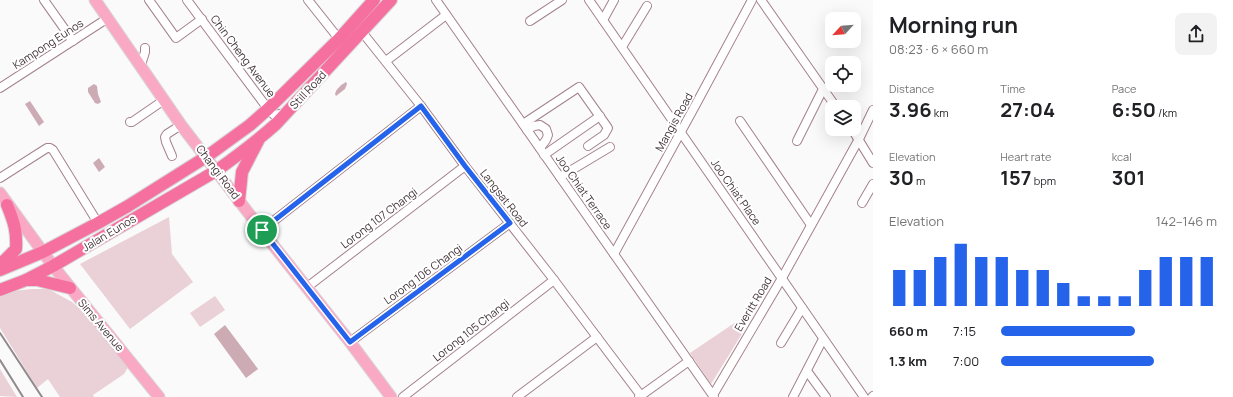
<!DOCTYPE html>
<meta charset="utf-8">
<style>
:root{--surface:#fff;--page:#f2f2f2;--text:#202124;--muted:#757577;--accent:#2563eb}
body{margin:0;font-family:Manrope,sans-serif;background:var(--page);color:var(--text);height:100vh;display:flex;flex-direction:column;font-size:15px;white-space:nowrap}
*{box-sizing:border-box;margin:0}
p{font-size:13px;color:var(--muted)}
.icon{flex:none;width:22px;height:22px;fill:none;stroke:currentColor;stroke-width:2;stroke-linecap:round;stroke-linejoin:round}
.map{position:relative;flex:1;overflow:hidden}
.drawer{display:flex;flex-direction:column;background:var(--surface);width:360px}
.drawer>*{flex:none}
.needle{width:26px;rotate:244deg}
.tools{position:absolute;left:825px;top:12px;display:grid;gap:8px}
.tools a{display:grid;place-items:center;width:36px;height:36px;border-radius:8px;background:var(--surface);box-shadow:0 4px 16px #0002;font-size:20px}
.pin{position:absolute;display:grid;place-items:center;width:34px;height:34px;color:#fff;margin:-17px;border:2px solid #fff;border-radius:50%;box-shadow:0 1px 4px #0007}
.round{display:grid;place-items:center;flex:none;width:42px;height:42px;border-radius:8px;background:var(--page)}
.overview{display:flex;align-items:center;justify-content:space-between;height:68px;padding:0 16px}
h1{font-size:22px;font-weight:700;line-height:30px}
.figures{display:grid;grid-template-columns:repeat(3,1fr);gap:6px;height:68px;padding:4px 16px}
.figures div{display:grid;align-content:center}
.figures b{font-size:20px;font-weight:700}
.figures small{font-size:11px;font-weight:400}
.figures p{font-size:11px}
.chart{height:112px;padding:8px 16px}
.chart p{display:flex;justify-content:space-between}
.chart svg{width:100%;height:72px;margin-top:4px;stroke:var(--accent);stroke-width:6}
ul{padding:0 16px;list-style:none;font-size:13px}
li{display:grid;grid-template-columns:64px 48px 1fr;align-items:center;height:30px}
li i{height:10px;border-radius:5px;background:var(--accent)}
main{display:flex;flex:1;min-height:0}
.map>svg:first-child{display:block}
</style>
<main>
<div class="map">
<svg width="873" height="397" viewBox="0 0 873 397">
<rect width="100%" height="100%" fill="#fafafa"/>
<g fill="#ead0d7">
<path d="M169,217L172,254L193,282L130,329L80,264Z"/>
<path d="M32,289H47L52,291L72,302L91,319L128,367L124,374L93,395L94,397H60L48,379L37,388L0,328V294L4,292Z"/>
<path d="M215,296L225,310L200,327L190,313Z"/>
<path d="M736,322L743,332L711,384L690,353Z"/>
<path d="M0,369L17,397L0,396Z"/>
</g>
<g fill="#cdabb4">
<path d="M346,82L347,84L345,89L336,96L335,94C336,89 342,84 346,82Z"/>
<path d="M94,84L97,86L98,94L101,102L98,104L95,103L88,92V88Z"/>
<path d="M30,101L44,122L39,126L25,104Z"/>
<path d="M99,158L105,167L99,172L93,163Z"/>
<path d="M225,325L258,369L246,378L214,334Z"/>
</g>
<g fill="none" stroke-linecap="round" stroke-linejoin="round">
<g stroke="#a4828b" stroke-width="10">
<g id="minor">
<path d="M44,0L73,41"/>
<path d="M149,0L176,38L202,19"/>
<path d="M187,0L268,109L274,115L286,113"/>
<path d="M308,0L339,39"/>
<path d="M436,0L714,397"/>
<path d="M589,0L864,397"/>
<path d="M761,0L836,107"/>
<path d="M603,20L614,0"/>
<path d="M530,21L562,0"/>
<path d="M362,32L421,106L465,166L554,280L642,397"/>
<path d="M622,47L647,6"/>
<path d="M386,61L446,15"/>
<path d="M141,65L145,52V48"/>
<path d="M0,88L108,18"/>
<path d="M740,121L811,225"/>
<path d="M130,122H132L164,100"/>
<path d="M523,124L579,87L608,128L604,135L588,146"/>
<path d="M852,129L873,163"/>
<path d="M527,130L534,126L540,125L546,129L548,135L546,140L540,148"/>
<path d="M797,141L823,89"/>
<path d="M544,155L600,116"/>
<path d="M172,156L166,142L165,137L167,134L181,125"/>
<path d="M560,177L610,147"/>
<path d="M0,178L47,148H50L53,150L98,223"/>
<path d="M862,203L873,184"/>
<path d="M262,230L421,106"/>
<path d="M614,254L695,106L752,0"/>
<path d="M306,288L465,166"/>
<path d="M350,342L510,223"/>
<path d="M781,343L802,308"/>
<path d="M807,371L826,397"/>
<path d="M713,395L782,278L859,139L873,110"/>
<path d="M403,397L554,280"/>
<path d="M517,397L597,337"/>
<path d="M639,397L689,361"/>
<path d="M793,397L823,339"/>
<path d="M872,397L873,396"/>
</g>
</g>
<g stroke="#d9d6d7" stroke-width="13">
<g id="major">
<path d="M95,0L181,125L273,245L350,342L391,397"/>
<path d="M0,193L53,266L159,397"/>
</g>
</g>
<g stroke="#d9d6d7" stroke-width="14">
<g id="highway">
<path d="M239,201L242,172L258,141"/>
<path d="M0,265L16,249C17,231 14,222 7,205"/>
<path d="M0,270L43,252L98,223L128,206L206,157L250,125L268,109L339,39L374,0"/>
<path d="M26,280H37L70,288"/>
<path d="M0,290L26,280L53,266L216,171C237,156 257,141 276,124L391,0"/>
</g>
</g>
<use href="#minor" stroke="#fff" stroke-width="8"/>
<use href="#major" stroke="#faa9c5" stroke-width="11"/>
<use href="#highway" stroke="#f6709f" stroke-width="12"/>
<g stroke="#91898b" stroke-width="2">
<path d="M0,333L42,397"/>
<path d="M0,360L23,397"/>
</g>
</g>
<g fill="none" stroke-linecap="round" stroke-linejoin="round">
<g stroke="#fff" stroke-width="8">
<path id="route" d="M421,106L465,166L510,223L350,342L262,230Z"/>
</g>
<use href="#route" stroke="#2563eb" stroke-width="5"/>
</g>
<g text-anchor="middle" stroke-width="4" stroke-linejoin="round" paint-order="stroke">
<g font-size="11" fill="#423337" stroke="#fff">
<text transform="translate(48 44) rotate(-33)" y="4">Kampong Eunos</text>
<text transform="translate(243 56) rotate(53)" y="4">Chin Cheng Avenue</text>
<text transform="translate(308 90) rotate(-47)" y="4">Still Road</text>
<text transform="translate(674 122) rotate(-61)" y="4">Mangis Road</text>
<text transform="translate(218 172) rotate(53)" y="4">Changi Road</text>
<text transform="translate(584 192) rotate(55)" y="4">Joo Chiat Terrace</text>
<text transform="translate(736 192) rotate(55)" y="4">Joo Chiat Place</text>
<text transform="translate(504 198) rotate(52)" y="4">Langsat Road</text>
<text transform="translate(379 218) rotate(-37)" y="4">Lorong 107 Changi</text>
<text transform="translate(109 233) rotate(-31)" y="4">Jalan Eunos</text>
<text transform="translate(423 274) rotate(-36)" y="4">Lorong 106 Changi</text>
<text transform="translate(753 304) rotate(-59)" y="4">Everitt Road</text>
<text transform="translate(101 325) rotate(50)" y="4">Sims Avenue</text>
<text transform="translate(471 330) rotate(-38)" y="4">Lorong 105 Changi</text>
</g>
</g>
</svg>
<div class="tools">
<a><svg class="needle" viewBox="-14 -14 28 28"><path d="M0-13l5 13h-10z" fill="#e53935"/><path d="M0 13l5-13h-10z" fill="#757577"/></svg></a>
<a><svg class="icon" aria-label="locate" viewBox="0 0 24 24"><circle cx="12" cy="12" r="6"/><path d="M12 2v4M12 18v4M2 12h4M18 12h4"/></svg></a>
<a><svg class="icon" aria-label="layers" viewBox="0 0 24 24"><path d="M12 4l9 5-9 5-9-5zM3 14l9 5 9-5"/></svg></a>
</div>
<div class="pin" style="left:262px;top:230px;background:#1e9e55"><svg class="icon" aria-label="arrive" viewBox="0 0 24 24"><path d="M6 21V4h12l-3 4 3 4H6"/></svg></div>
</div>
<section class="drawer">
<div class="overview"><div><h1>Morning run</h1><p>08:23 · 6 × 660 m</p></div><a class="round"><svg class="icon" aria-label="share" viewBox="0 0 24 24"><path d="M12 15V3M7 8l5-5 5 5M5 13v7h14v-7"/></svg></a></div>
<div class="figures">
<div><p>Distance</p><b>3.96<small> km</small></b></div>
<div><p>Time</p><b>27:04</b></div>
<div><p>Pace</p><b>6:50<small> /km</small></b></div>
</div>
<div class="figures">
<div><p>Elevation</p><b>30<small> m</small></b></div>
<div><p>Heart rate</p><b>157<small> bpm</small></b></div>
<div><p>kcal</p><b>301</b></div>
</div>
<div class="chart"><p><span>Elevation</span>142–146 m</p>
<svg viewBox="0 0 160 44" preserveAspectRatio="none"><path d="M5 44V22M15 44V22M25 44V14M35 44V6M45 44V14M55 44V14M65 44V22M75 44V22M85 44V30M95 44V38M105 44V38M115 44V38M125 44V22M135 44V14M145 44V14M155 44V14"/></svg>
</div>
<ul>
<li><b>660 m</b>7:15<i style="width:62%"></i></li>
<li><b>1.3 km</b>7:00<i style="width:71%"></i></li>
</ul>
</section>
</main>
